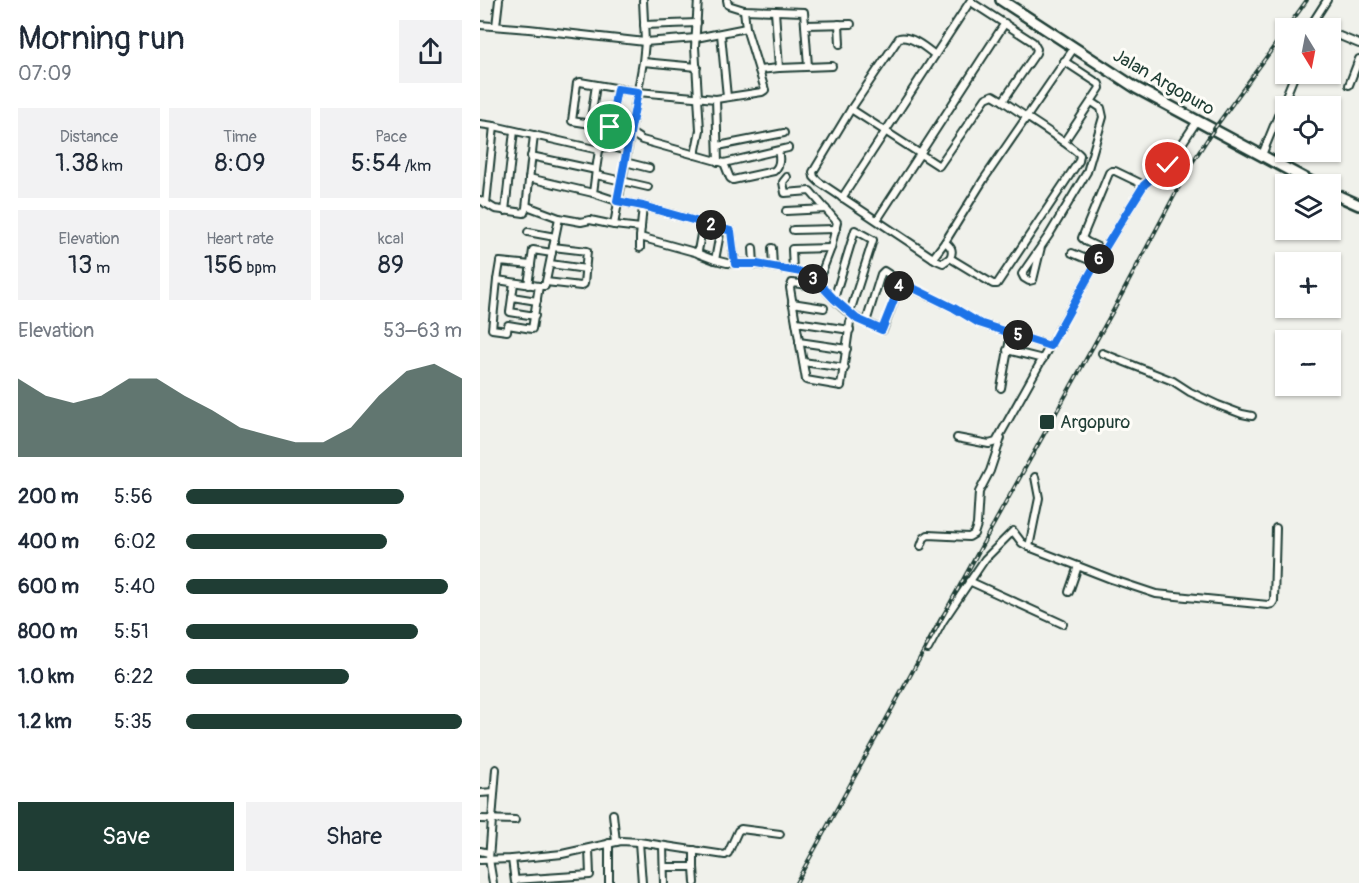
<!DOCTYPE html>
<meta charset="utf-8">
<style>
:root{--surface:#fff;--page:#f2f2f3;--text:#1f2937;--muted:#747a83;--accent:#1f3d34}
body{margin:0;font-family:Pangolin,sans-serif;background:var(--page);color:var(--text);height:100vh;display:flex;flex-direction:column;font-size:22px;white-space:nowrap}
*{box-sizing:border-box;margin:0}
p{font-size:20px;color:var(--muted)}
.icon{flex:none;width:33px;height:33px;fill:none;stroke:currentColor;stroke-width:2;stroke-linecap:round;stroke-linejoin:round}
.map{position:relative;flex:1;overflow:hidden}
.details{display:flex;flex-direction:column;background:var(--surface);width:480px}
.details>*{flex:none}
.needle{width:39px;rotate:170deg}
.tools{position:absolute;left:795px;top:18px;display:grid;gap:12px}
.tools a{display:grid;place-items:center;width:66px;height:66px;border-radius:0px;background:var(--surface);box-shadow:0 2px 4px #0004;font-size:30px}
.pin{position:absolute;display:grid;place-items:center;width:51px;height:51px;color:#fff;margin:-26px;border:3px solid #fff;border-radius:50%;box-shadow:0 2px 6px #0007}
.km{position:absolute;width:30px;height:30px;margin:-15px;border-radius:50%;background:#222;color:#fff;font-size:16px;line-height:30px;text-align:center}
.round{display:grid;place-items:center;flex:none;width:63px;height:63px;border-radius:0px;background:var(--page)}
.summary{display:flex;align-items:center;justify-content:space-between;height:102px;padding:0 18px}
h1{font-size:33px;font-weight:600;line-height:45px}
.figures{display:grid;grid-template-columns:repeat(3,1fr);gap:9px;height:102px;padding:6px 18px}
.figures div{display:grid;align-content:center;border-radius:0px;background:var(--page);text-align:center}
.figures b{font-size:26px;font-weight:600}
.figures small{font-size:16px;font-weight:400}
.figures p{font-size:16px}
.chart{height:168px;padding:12px 18px}
.chart p{display:flex;justify-content:space-between}
.chart svg{width:100%;height:108px;margin-top:6px;fill:var(--accent);opacity:.7}
.action{display:flex;gap:12px;margin-top:auto;padding:12px 18px}
.action a{flex:1;height:69px;border-radius:0px;background:var(--accent);color:#fff;font-size:24px;font-weight:600;line-height:69px;text-align:center}
.action a+a{background:var(--page);color:var(--text)}
ul{padding:0 18px;list-style:none;font-size:20px}
li{display:grid;grid-template-columns:96px 72px 1fr;align-items:center;height:45px}
li i{height:15px;border-radius:8px;background:var(--accent)}
main{display:flex;flex:1;min-height:0}
.map>svg:first-child{display:block}
</style>
<main>
<section class="details">
<div class="summary"><div><h1>Morning run</h1><p>07:09</p></div><a class="round"><svg class="icon" aria-label="share" viewBox="0 0 24 24"><path d="M12 15V3M7 8l5-5 5 5M5 13v7h14v-7"/></svg></a></div>
<div class="figures">
<div><p>Distance</p><b>1.38<small> km</small></b></div>
<div><p>Time</p><b>8:09</b></div>
<div><p>Pace</p><b>5:54<small> /km</small></b></div>
</div>
<div class="figures">
<div><p>Elevation</p><b>13<small> m</small></b></div>
<div><p>Heart rate</p><b>156<small> bpm</small></b></div>
<div><p>kcal</p><b>89</b></div>
</div>
<div class="chart"><p><span>Elevation</span>53–63 m</p>
<svg viewBox="0 0 160 44" preserveAspectRatio="none"><path d="M0 44V12L10 19L20 22L30 19L40 12L50 12L60 19L70 25L80 32L90 35L100 38L110 38L120 32L130 19L140 9L150 6L160 12V44z"/></svg>
</div>
<ul>
<li><b>200 m</b>5:56<i style="width:79%"></i></li>
<li><b>400 m</b>6:02<i style="width:73%"></i></li>
<li><b>600 m</b>5:40<i style="width:95%"></i></li>
<li><b>800 m</b>5:51<i style="width:84%"></i></li>
<li><b>1.0 km</b>6:22<i style="width:59%"></i></li>
<li><b>1.2 km</b>5:35<i style="width:100%"></i></li>
</ul>
<div class="action"><a>Save</a><a>Share</a></div>
</section>
<div class="map">
<svg width="879" height="883" viewBox="0 0 879 883">
<rect width="100%" height="100%" fill="#f0f1eb"/>
<filter id="ink" filterUnits="userSpaceOnUse"><feTurbulence type="fractalNoise" baseFrequency=".0167" numOctaves="2"/><feDisplacementMap in="SourceGraphic" scale="12" xChannelSelector="R" yChannelSelector="G"/><feConvolveMatrix kernelMatrix="1 2 1 2 8 2 1 2 1" color-interpolation-filters="sRGB"/></filter>
<g filter="url(#ink)">
<g fill="none" stroke-linecap="round" stroke-linejoin="round">
<g stroke="#1f3d34" stroke-width="10">
<g id="minor">
<path d="M247,0L248,5L264,10L324,12L328,66"/>
<path d="M295,11L299,68"/>
<path d="M359,24L360,44"/>
<path d="M0,25L49,29L165,42L216,38L266,28"/>
<path d="M164,25L217,23"/>
<path d="M325,25L371,24"/>
<path d="M831,25L847,0"/>
<path d="M16,26L19,0"/>
<path d="M828,28L831,25L842,28"/>
<path d="M850,32L879,44"/>
<path d="M241,34L247,97"/>
<path d="M455,55C446,48 431,35 419,38L371,109L333,172L334,177L339,182L456,260L463,263L470,258"/>
<path d="M163,62L217,67"/>
<path d="M279,70L299,68L352,66"/>
<path d="M869,85L879,59"/>
<path d="M137,89L130,127L92,121L97,83L100,82L158,92L236,99L238,162"/>
<path d="M236,99L282,92L285,90L266,28L264,10"/>
<path d="M371,109L459,166L506,98L513,95L523,101L556,53L557,49L553,42L491,2"/>
<path d="M0,124L14,126L119,150C126,143 138,149 147,151"/>
<path d="M110,125L116,85"/>
<path d="M151,133L162,140L244,163L308,148"/>
<path d="M584,142L620,88L619,84L584,61"/>
<path d="M238,146L304,133"/>
<path d="M215,155L220,130L215,47L218,0"/>
<path d="M782,155L815,74"/>
<path d="M51,156L116,170L119,150"/>
<path d="M145,162L169,168"/>
<path d="M244,163L250,178L253,180L294,171C300,166 300,158 298,151"/>
<path d="M116,170L113,193L137,201L163,206L251,231L255,264"/>
<path d="M116,175L168,187"/>
<path d="M307,177L303,182L305,193L330,191L357,222L351,248L338,282C350,295 366,315 383,321L387,319L401,274L404,271L424,284L474,308L499,323L570,346"/>
<path d="M49,178L113,193"/>
<path d="M362,198L491,0"/>
<path d="M0,200L15,209L44,213L46,208L54,135"/>
<path d="M6,204L14,126"/>
<path d="M47,206L79,218L101,222L110,220L134,225L161,228"/>
<path d="M163,206L160,237L218,253"/>
<path d="M25,211L34,131"/>
<path d="M306,211L346,209"/>
<path d="M397,220L525,23"/>
<path d="M223,223L218,251L219,254L235,260L247,263L274,264L317,271L330,277L338,282"/>
<path d="M134,225L163,62L165,42L163,0"/>
<path d="M313,230L356,229"/>
<path d="M48,232L75,237"/>
<path d="M465,242C471,247 474,250 470,258L513,284H517L599,161L600,155L598,153C575,134 548,119 523,101"/>
<path d="M561,247L553,280L549,281L544,278L542,274L569,235L607,172L623,117L621,108L612,102"/>
<path d="M160,248V237"/>
<path d="M273,248L274,264"/>
<path d="M292,248L293,267"/>
<path d="M624,250L607,242L602,238L629,173L632,171H635L664,185"/>
<path d="M592,253L616,263"/>
<path d="M453,258L465,242L504,179L594,48"/>
<path d="M235,260L241,228"/>
<path d="M70,264L106,269"/>
<path d="M313,271L312,249L351,248"/>
<path d="M17,280L20,262L51,265"/>
<path d="M66,282L101,286L104,284L107,251L73,247"/>
<path d="M34,283L30,312L55,316"/>
<path d="M48,285L53,250L72,253"/>
<path d="M329,285L312,283L310,288L326,380L361,386L370,322L374,316"/>
<path d="M59,286L52,329L28,325L27,331L12,329L17,280L59,286H65L79,218"/>
<path d="M32,297L57,301"/>
<path d="M354,299L375,230L393,240L370,312"/>
<path d="M312,303L344,308"/>
<path d="M383,321L403,330L421,282"/>
<path d="M316,322L370,330"/>
<path d="M319,342L367,349"/>
<path d="M527,350L563,359"/>
<path d="M622,353L693,381L710,392L738,405L762,414L772,416"/>
<path d="M323,362L365,368"/>
<path d="M521,388L531,333"/>
<path d="M477,438L509,444L516,442L616,263L647,212L664,185L690,162L717,121"/>
<path d="M441,546L444,538L448,535L489,537L494,534L497,525L499,492L510,471L521,438"/>
<path d="M549,547L559,498L555,477"/>
<path d="M489,581L583,624"/>
<path d="M589,592L598,566"/>
<path d="M448,649L463,621L505,559L533,531L542,543L549,547L631,579L676,594L788,605L792,604L794,601L796,528"/>
<path d="M0,793L14,792"/>
<path d="M133,814L136,842"/>
<path d="M0,819L35,820"/>
<path d="M159,842L162,883"/>
<path d="M129,843V883"/>
<path d="M183,846L184,883"/>
<path d="M214,850V867"/>
<path d="M0,851L9,853"/>
<path d="M32,859L35,882"/>
<path d="M0,860L32,859L82,854L141,841L159,842L245,855L248,853L258,831L261,829L300,834"/>
<path d="M184,867H214L215,883"/>
<path d="M35,880L110,875L109,849"/>
<path d="M13,883L9,859L16,769"/>
</g>
</g>
<g stroke="#1f3d34" stroke-width="14">
<g id="highway">
<path d="M521,0L656,88L835,184"/>
<path d="M850,192L879,205"/>
</g>
</g>
<use href="#minor" stroke="#fdfcf7" stroke-width="6"/>
<use href="#highway" stroke="#fdfcf7" stroke-width="9"/>
<g stroke="#1f3d34" stroke-width="4">
<g id="rail">
<path d="M807,28L827,0"/>
<path d="M316,883L506,538L634,309L710,166L734,129L806,30"/>
</g>
</g>
<use href="#rail" stroke="#fdfcf7" stroke-width="1.5" stroke-dasharray="4.5" stroke-linecap="butt"/>
</g>
</g>
<g fill="none" stroke-linecap="round" stroke-linejoin="round" filter="url(#ink)">
<g stroke="#fff" stroke-width="12">
<path id="route" d="M130,127L137,89L158,92L137,201L163,206L251,231L255,264H277L321,272L338,282L354,299L377,319L402,330L421,282L474,308L499,323L570,346L616,263L647,212L664,185L688,165"/>
</g>
<use href="#route" stroke="#1a73e8" stroke-width="8"/>
</g>
<rect fill="#1f3d34" stroke="#fdfcf7" stroke-width="2" x="559" y="414" width="16" height="16" rx="3"/>
<g text-anchor="middle" stroke-width="6" stroke-linejoin="round" paint-order="stroke">
<g font-size="18" fill="#1f3d34" stroke="#fdfcf7">
<text transform="translate(684 82) rotate(30)" y="6">Jalan Argopuro</text>
</g>
<g font-size="18" fill="#1f3d34" stroke="#fdfcf7" text-anchor="start">
<text x="580" y="428">Argopuro</text>
</g>
</g>
</svg>
<div class="tools">
<a><svg class="needle" viewBox="-14 -14 28 28"><path d="M0-13l5 13h-10z" fill="#e53935"/><path d="M0 13l5-13h-10z" fill="#747a83"/></svg></a>
<a><svg class="icon" aria-label="locate" viewBox="0 0 24 24"><circle cx="12" cy="12" r="6"/><path d="M12 2v4M12 18v4M2 12h4M18 12h4"/></svg></a>
<a><svg class="icon" aria-label="layers" viewBox="0 0 24 24"><path d="M12 4l9 5-9 5-9-5zM3 14l9 5 9-5"/></svg></a>
<a>+</a>
<a>−</a>
</div>
<div class="pin" style="left:130px;top:127px;background:#1e9e55"><svg class="icon" aria-label="arrive" viewBox="0 0 24 24"><path d="M6 21V4h12l-3 4 3 4H6"/></svg></div>
<div class="pin" style="left:688px;top:165px;background:#d93025"><svg class="icon" aria-label="check" viewBox="0 0 24 24"><path d="M5 12l5 5 9-10"/></svg></div>
<b class="km" style="left:231px;top:225px">2</b>
<b class="km" style="left:333px;top:279px">3</b>
<b class="km" style="left:419px;top:286px">4</b>
<b class="km" style="left:538px;top:335px">5</b>
<b class="km" style="left:619px;top:259px">6</b>
</div>
</main>
